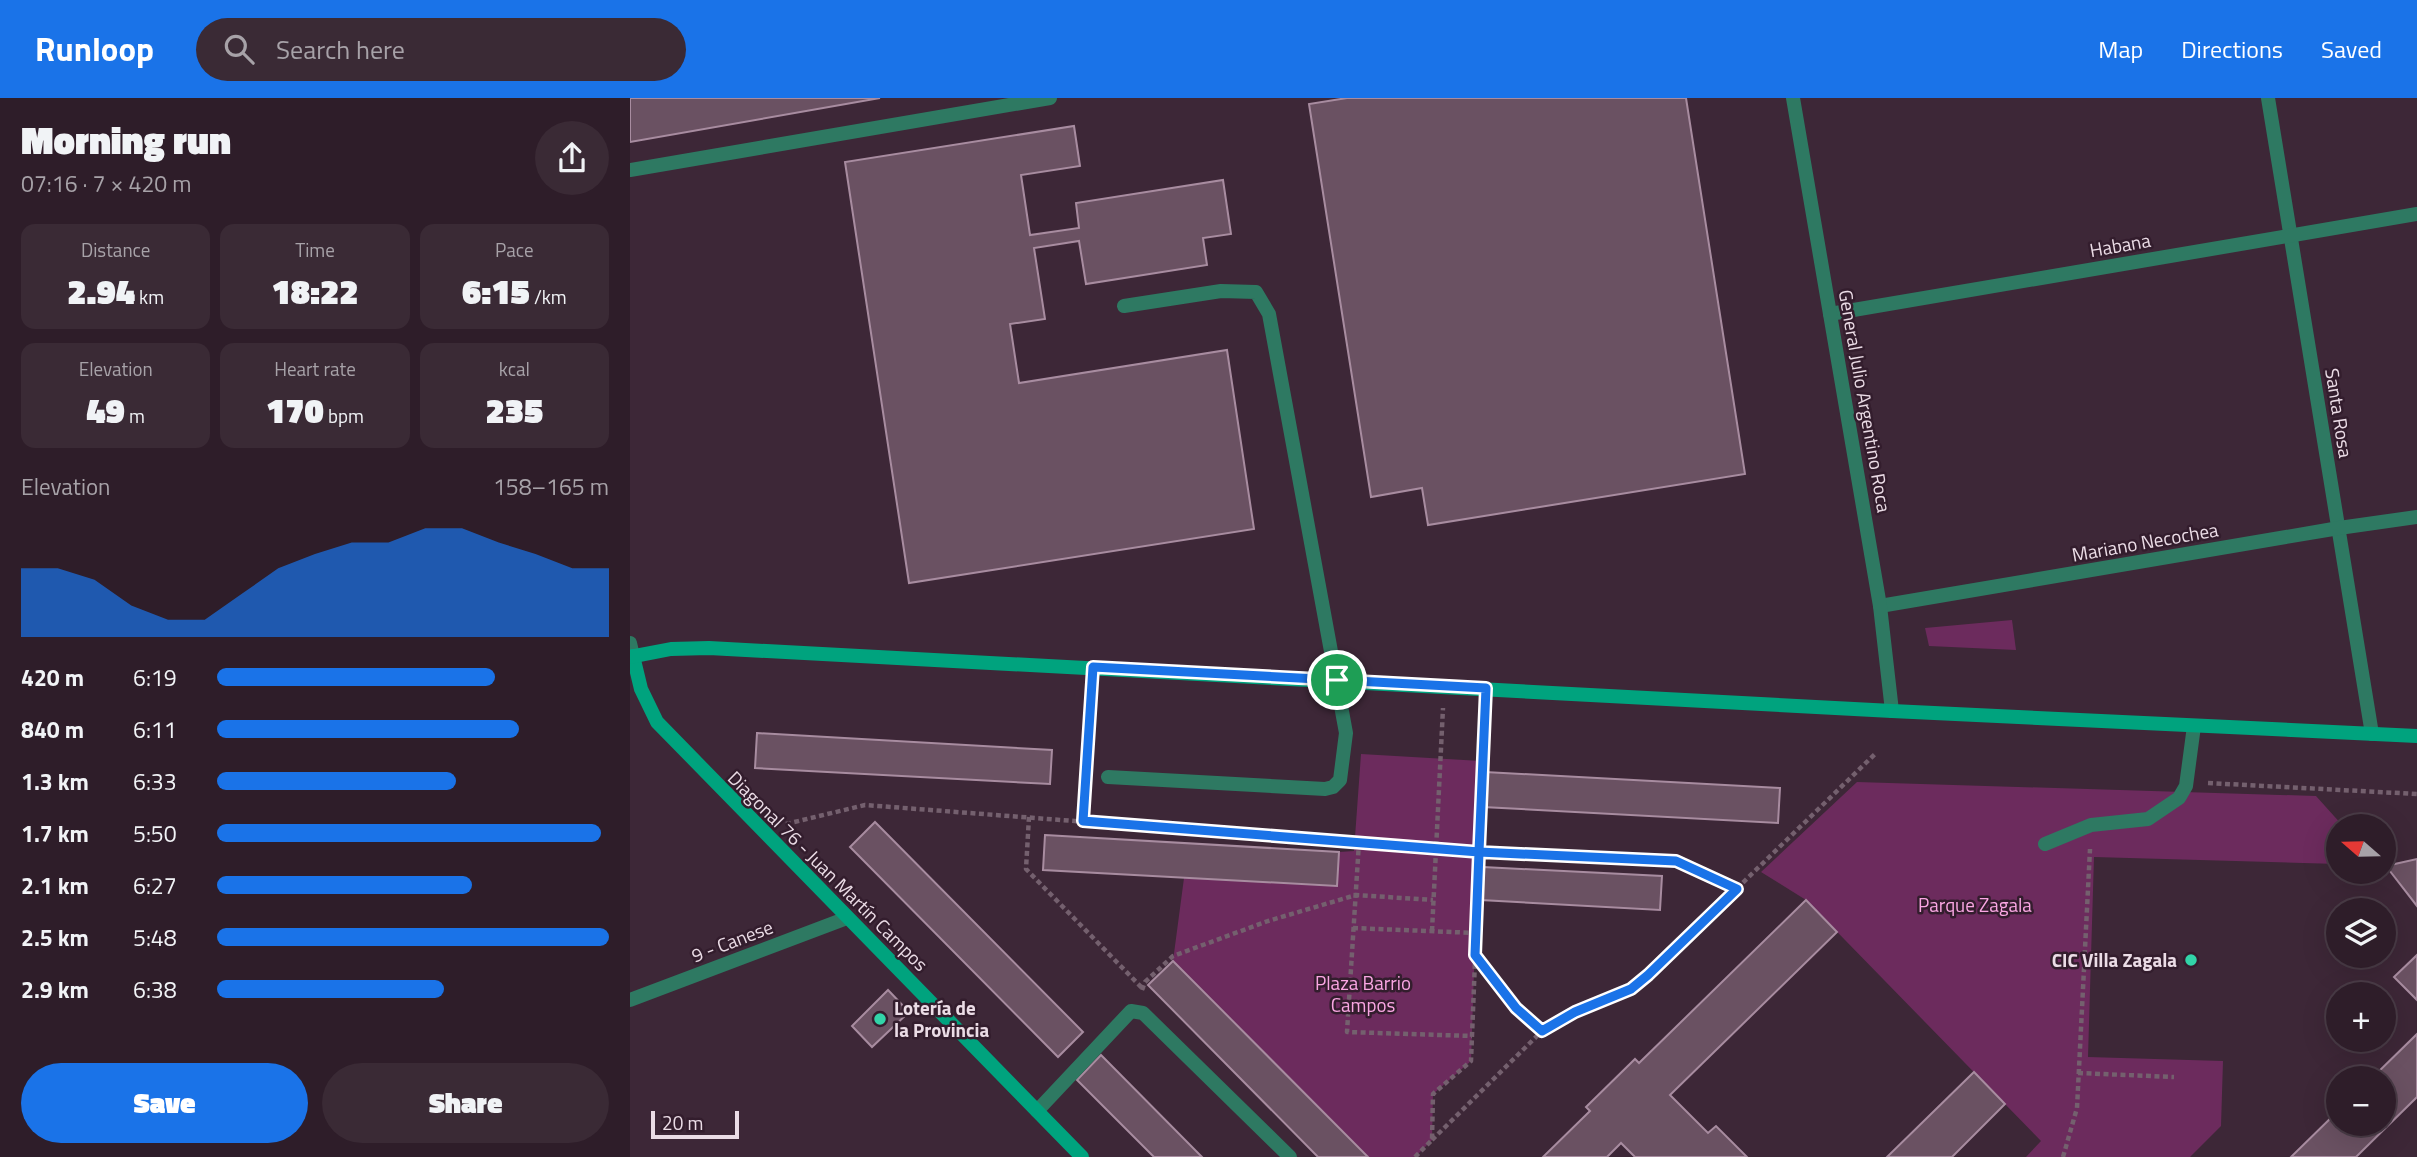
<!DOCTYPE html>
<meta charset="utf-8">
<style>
:root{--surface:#2e1d29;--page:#3a2a35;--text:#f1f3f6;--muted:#a7a2a8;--line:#493b46;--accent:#1a73e8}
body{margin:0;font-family:"Titillium Web",sans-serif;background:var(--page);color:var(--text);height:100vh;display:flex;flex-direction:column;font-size:26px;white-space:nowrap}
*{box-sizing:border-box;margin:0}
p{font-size:23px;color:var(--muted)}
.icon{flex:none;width:38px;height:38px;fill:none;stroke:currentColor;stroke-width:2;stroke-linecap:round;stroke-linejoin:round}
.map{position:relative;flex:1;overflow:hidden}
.details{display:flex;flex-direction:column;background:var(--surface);width:630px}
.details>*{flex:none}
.needle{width:46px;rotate:290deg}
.buttons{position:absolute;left:1696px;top:716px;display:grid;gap:14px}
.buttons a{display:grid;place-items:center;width:70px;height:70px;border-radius:50%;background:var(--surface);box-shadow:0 7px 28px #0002,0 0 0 2px var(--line);font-size:35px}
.scale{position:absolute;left:21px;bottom:18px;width:88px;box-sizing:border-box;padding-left:7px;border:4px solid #ebdce6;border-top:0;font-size:19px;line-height:24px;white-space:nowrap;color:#ebdce6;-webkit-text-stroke:5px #331d2d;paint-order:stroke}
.pin{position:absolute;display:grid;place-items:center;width:60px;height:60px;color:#fff;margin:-30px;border:4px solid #fff;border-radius:50%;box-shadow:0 2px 7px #0007}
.round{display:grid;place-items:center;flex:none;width:74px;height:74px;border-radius:37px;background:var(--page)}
.summary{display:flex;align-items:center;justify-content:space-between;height:119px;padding:0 21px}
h1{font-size:38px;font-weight:800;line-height:52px}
.stats{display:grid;grid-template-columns:repeat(3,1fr);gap:10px;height:119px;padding:7px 21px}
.stats div{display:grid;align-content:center;border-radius:14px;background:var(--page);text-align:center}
.stats b{font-size:35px;font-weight:800}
.stats small{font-size:19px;font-weight:400}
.stats p{font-size:19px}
.chart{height:196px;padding:14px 21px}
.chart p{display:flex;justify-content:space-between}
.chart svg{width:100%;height:126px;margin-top:7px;fill:var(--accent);opacity:.7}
.action{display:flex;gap:14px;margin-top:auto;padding:14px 21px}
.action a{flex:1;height:80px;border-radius:42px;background:var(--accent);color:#fff;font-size:28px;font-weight:800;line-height:80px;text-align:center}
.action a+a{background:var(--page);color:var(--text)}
ul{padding:0 21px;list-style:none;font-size:23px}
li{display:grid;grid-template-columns:112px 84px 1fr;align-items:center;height:52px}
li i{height:18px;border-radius:9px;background:var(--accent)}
header{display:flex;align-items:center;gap:42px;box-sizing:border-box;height:98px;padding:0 35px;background:var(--accent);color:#fff}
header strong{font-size:33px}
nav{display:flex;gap:38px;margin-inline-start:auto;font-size:24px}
.search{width:490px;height:63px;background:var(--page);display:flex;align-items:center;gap:18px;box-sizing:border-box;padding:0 24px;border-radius:38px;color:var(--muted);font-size:26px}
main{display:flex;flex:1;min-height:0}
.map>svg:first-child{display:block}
</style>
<header>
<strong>Runloop</strong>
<div class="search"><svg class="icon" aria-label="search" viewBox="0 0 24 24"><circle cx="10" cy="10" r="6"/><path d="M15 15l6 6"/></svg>Search here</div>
<nav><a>Map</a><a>Directions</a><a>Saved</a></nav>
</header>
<main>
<section class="details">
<div class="summary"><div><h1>Morning run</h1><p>07:16 · 7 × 420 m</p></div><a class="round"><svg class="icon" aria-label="share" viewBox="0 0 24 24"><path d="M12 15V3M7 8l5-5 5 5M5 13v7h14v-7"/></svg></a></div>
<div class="stats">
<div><p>Distance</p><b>2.94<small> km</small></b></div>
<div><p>Time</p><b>18:22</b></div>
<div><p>Pace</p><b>6:15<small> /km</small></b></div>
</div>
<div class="stats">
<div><p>Elevation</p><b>49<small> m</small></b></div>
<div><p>Heart rate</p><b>170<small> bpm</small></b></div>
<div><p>kcal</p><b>235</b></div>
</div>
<div class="chart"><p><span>Elevation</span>158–165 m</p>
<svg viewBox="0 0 160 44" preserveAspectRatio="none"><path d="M0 44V20L10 20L20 24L30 33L40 38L50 38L60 29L70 20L80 15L90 11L100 11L110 6L120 6L130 11L140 15L150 20L160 20V44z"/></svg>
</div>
<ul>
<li><b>420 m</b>6:19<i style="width:71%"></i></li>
<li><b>840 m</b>6:11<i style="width:77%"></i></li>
<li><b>1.3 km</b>6:33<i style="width:61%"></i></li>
<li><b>1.7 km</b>5:50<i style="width:98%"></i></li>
<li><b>2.1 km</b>6:27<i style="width:65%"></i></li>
<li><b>2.5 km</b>5:48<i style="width:100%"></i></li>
<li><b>2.9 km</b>6:38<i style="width:58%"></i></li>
</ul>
<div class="action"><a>Save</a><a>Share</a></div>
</section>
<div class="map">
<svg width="1787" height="1059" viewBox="0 0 1787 1059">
<rect width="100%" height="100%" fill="#3d2737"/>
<g fill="#6c2b5d">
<path d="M1382,522L1386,552L1299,548L1295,530Z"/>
<path d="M731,656L851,663L841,963L803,996L802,1042L785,1059H738L543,863L554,780L707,788L709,754L724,753Z"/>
<path d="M1227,684L1686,698L1713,728H1708V766L1464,759L1458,959L1593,963L1591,1028L1560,1059H1396L1411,1043L1176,802L1131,774Z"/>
</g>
<g fill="#6a5162" stroke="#a88ca0" stroke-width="2">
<path d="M0,0H250L0,44Z"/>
<path d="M717,0H1056L1115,376L798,427L792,390L741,399L679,6Z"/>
<path d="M444,28L450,68L391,77L400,137L449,130L446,105L593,82L601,136L573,140L577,167L456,186L449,143L404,150L415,221L380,226L389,285L597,252L624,431L279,485L215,64Z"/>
<path d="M127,635L422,652L420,686L125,670Z"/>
<path d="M855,674L1150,690L1148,725L853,709Z"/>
<path d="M245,724L453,934L428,959L220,749Z"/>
<path d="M415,737L709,754L707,788L413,772Z"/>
<path d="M1787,761V808L1756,768Z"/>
<path d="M853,769L1032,778L1030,812L851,802Z"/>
<path d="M1176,802L1207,834L1040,997L1078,1035L1086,1028L1117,1059H1005L991,1045L977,1059H913L960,1013L956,1009L1005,961L1009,965Z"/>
<path d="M1787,857V902L1764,879Z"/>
<path d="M543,863L738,1059H688L518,887Z"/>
<path d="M258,892L279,914L242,949L222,928Z"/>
<path d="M1787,936V999L1726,1059H1661L1708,1013V1026H1754V980H1742Z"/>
<path d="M471,957L572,1059H524L447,982Z"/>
<path d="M1344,974L1375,1006L1322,1059H1257Z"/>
</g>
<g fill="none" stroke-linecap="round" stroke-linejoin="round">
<g stroke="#74606e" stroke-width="4.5" stroke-dasharray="5 3.5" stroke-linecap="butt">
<path d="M456,673L461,591"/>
<path d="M1578,685L1787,696"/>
<path d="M399,719L396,771L514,892"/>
<path d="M453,723L455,682"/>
<path d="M156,726L235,707L849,754L1046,763L1107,791"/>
<path d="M729,744L717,934L842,938"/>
<path d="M723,830L846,835"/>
<path d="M802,833L813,610"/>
<path d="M846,858L886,910L912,933"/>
<path d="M512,892L515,884L543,858L638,823L726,797L803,802"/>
<path d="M1448,975L1544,979"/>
<path d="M802,1042L912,933L945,914L1001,891L1018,877L1245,656"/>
<path d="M785,1059L802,1042L803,996L841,963L855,612"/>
<path d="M1433,1059L1447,1010L1460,751"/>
</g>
<g stroke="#2e7962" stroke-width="14">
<path d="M0,72L420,0"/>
<path d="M478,679L695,691L703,689L710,682L716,635L639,216L626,194L591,193L494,208"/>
<path d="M1415,746L1461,727L1518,721L1549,700L1556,688L1564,628"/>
<path d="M407,1013L501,913L513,915L660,1059"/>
</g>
<g stroke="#2e7962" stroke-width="14">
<path d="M1638,0L1742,636"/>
<path d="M1200,216L1787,116"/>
<path d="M1250,508L1709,430L1787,419"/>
<path d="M0,902L217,820"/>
</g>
<g stroke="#2e7962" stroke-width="14">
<path d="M1163,0L1250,508L1262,613"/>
<path d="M0,545L3,558"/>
</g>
<g stroke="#00a37e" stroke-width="14">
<path d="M3,558L11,591L27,624L452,1059"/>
<path d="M0,559L41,551L79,550L1262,613L1787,638"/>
</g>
</g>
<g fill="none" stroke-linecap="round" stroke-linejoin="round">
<g stroke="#fff" stroke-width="14">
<path id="route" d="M707,582L463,569L453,723L849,754L845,857L886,910L912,933L945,914L1001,891L1018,877L1107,791L1046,763L849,754L856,590L707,582"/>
</g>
<use href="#route" stroke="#1a73e8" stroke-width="9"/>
</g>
<g fill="#32d4a8" stroke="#331d2d" stroke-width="2.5">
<circle cx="1561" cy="862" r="7"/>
<circle cx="250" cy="921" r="7"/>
</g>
<g text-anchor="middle" stroke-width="5" stroke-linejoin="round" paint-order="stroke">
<g font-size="19" fill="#ebdce6" stroke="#331d2d">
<text transform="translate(1490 147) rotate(-10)" y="7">Habana</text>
<text transform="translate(1235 303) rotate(80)" y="7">General Julio Argentino Roca</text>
<text transform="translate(1709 315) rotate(81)" y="7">Santa Rosa</text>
<text transform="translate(1515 444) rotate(-10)" y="7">Mariano Necochea</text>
<text transform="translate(198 773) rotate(45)" y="7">Diagonal 76 - Juan Martín Campos</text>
<text transform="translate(102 843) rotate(-21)" y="7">9 - Canese</text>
</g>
<g font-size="19" fill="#faa6e3" stroke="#331d2d">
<text x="1345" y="814">Parque Zagala</text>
<text x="733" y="892">Plaza Barrio<tspan x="733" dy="22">Campos</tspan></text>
</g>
<g font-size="19" font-weight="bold" fill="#ebdce6" stroke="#331d2d" text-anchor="end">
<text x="1547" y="869">CIC Villa Zagala</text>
<text x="264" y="917" text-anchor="start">Lotería de<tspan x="264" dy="22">la Provincia</tspan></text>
</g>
</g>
</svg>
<div class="buttons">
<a><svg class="needle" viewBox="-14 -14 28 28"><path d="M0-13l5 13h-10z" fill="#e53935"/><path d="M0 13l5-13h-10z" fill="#a7a2a8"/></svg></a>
<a><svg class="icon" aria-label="layers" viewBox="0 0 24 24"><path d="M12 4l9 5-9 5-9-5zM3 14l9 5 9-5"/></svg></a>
<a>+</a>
<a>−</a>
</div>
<div class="scale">20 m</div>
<div class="pin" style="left:707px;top:582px;background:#1e9e55"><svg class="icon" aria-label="arrive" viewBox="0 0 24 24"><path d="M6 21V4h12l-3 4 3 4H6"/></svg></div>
</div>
</main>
